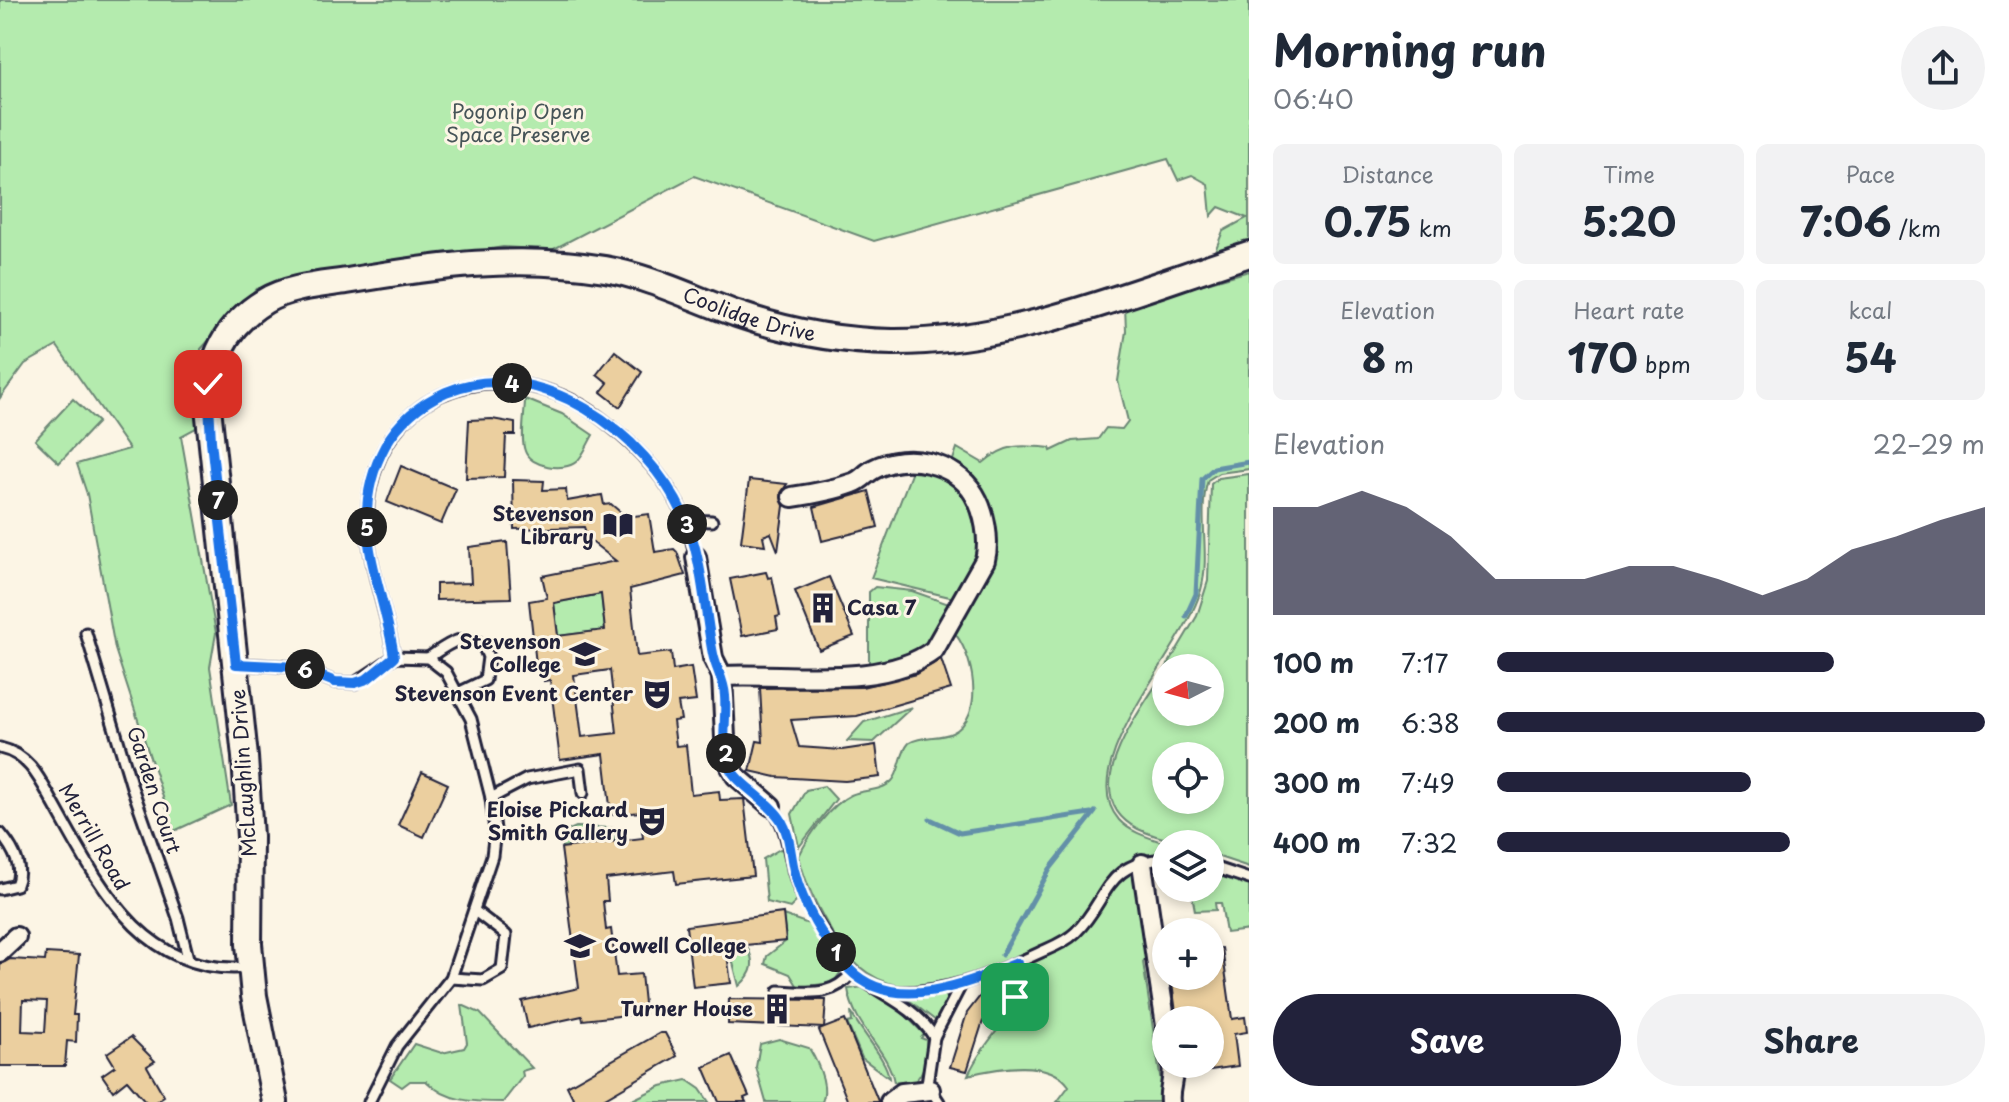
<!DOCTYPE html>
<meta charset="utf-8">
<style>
:root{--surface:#fff;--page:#f2f2f3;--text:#1f2937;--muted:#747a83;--accent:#22223b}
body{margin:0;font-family:"Playpen Sans",sans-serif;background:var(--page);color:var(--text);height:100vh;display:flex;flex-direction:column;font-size:30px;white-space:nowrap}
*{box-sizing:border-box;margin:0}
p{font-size:26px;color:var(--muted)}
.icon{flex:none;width:44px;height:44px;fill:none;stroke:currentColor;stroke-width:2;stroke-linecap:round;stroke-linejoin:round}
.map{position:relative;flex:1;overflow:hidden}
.panel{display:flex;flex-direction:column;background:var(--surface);width:760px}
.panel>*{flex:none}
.needle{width:52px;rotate:264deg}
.tools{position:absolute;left:1152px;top:654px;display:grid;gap:16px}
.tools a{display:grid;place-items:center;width:72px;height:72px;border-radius:50%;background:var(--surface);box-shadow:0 4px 12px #0003;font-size:40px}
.pin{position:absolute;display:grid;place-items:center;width:68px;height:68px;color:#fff;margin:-34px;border-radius:16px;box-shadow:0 4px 12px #0006}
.km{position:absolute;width:40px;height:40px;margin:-20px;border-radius:50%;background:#222;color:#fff;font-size:22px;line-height:40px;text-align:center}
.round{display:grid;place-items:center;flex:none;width:84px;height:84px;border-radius:42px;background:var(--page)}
.summary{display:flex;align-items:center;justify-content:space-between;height:136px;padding:0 24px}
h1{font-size:44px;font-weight:700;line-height:60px}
.figures{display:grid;grid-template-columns:repeat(3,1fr);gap:12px;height:136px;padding:8px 24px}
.figures div{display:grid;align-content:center;border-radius:12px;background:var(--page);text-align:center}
.figures b{font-size:40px;font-weight:700}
.figures small{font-size:22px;font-weight:400}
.figures p{font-size:22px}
.chart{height:224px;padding:16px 24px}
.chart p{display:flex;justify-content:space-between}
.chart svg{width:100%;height:144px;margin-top:8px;fill:var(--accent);opacity:.7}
.action{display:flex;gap:16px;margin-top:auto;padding:16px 24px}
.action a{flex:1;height:92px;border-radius:48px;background:var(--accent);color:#fff;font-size:32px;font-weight:700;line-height:92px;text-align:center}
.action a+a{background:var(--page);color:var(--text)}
ul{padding:0 24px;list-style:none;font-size:26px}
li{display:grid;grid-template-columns:128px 96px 1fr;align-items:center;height:60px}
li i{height:20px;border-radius:10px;background:var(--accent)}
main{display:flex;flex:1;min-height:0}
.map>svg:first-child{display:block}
</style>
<main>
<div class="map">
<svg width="1249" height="1102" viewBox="0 0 1249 1102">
<rect width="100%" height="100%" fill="#fcf5e5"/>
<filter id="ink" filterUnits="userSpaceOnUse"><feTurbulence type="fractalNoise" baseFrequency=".0125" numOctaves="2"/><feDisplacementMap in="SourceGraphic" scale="16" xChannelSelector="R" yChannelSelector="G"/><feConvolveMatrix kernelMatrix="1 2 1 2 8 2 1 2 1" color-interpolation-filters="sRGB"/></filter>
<g filter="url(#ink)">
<g fill="#b4ebae" stroke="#6b8674" stroke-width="2" fill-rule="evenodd">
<path d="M0,0H1249V243L1215,251L1223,231L1247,218L1219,207L1211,216L1208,184L1192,175L1178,180L1168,159L874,241L694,176L552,250L503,247L256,289L201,349L198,427L181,436L216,633L210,667L231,805L174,831L115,649L87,494L77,464L129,449L57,346L25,364L0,398Z"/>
<path d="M1249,271V469L1219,473L1208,480C1197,515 1211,554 1201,590C1185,649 1071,766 1119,820C1131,833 1151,838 1168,844L1166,851L1134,859L1148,954L1143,962L1164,1102H1057L1069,1086C1049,1057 996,1068 968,1075C986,1036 1023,1007 1037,967L1032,964L1036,958L1032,950C959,978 885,1023 833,934C819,910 805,885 799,856C808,837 830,805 851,795C863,789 881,792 892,781C901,772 899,754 909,743C923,735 939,739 952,733C987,716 973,652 952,630L990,536L952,463L957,448L983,463C1006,443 1021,445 1050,448L1051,451L1072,441L1098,439L1106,428L1122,429L1128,421L1118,381L1126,331L1125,306Z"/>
<path d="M73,399L98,422L59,463L35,440Z"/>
<path d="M525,399L562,414L593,435C588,443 583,457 576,462C564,472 530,467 525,451C520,438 525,414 525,399Z"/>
<path d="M914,466L940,470L976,506L981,560L954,598L871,578Z"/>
<path d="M1249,474V867L1210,854V844C1184,844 1162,840 1138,829C1071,795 1142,710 1166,669V712H1210V668H1166L1197,616L1208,581L1211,484L1218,478ZM1210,756V800H1166V756Z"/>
<path d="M875,587L912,591L949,604L929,648L869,664V592Z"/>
<path d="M601,594L605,630L558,636L554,603Z"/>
<path d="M912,707L874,742L847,741L864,722Z"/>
<path d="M824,786L836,799L799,847L792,814L806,790Z"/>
<path d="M576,827L615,828V841L562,847L560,834Z"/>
<path d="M780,849L784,850L787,873L797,901L790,908L767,902L763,859Z"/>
<path d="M1210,870L1249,883V930L1226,933L1221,903H1215L1216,910L1195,911L1191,889L1210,888Z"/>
<path d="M783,915L809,924L840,973L833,983L798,987L790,974L765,964L767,956L786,941Z"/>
<path d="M746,945C756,962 754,973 739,986L729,947Z"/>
<path d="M864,987L901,1011L924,1034L921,1038L926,1040C927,1056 926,1072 913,1083L894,1082C888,1049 854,1028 848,989Z"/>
<path d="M943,992L948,999L936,1021L905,997Z"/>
<path d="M462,1005L480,1013L532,1068L522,1071L523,1076L503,1102C473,1102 447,1102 426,1081H410L402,1087L390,1079L414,1044L442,1053L464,1048L467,1043Z"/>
<path d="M851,1012C860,1031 887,1059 889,1078L862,1058L847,1023L852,1022Z"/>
<path d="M779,1039L809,1048C818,1063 829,1086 822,1102H766L756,1067L760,1044Z"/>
<path d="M687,1080L700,1089L709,1102H628L661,1086Z"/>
</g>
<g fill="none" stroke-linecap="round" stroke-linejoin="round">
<g stroke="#6490a8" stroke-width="5">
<path d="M1186,616L1196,594L1202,479L1214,468L1249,462"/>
<path d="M930,819L960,833L1091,813"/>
<path d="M1002,955L1050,869L1095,812"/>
</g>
</g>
<g fill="#ebcf9f" stroke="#22223b" stroke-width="2" fill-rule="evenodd">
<path d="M615,351L642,372L620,407L601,392L608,383L597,374Z"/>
<path d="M492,419L515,423V435H506L504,477L466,478L469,420Z"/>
<path d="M401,466L456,489L441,524L387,502Z"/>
<path d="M513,480L544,481L543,490L566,489L567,501L602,495L604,505L611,504L626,517L649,514L655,552L674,549L677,552L685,575L630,589L637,656L671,652L673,670L691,667L696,701L678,703L681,720L673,721L676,746L686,745L691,794L719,791L720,800L744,799L753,876L676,884L674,871L606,879L608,901H603L606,930L611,929L617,976L641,974L645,1013L583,1020L582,1016L528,1028L522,1001L579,988L561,848L643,838L640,812L611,815L604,754L560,760L550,680L544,681L543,673H537L529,601L547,598L542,576L616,561L588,539L584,527L514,529ZM601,594L605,630L558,636L554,603ZM610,670L617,733L582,737L574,675Z"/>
<path d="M749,480L787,484L781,493L784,506L778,551L771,533L763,536L765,545L741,542Z"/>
<path d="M869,491L878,527L822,541L814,507Z"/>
<path d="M507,542L511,598L436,600V584L471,583L469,547Z"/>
<path d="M766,572L768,578L772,577L780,616L776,617L778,629L742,636L730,579Z"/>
<path d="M829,577L854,636L819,650L795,591Z"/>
<path d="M941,659L951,689L857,716L791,720L799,747L842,750L876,745L880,777L845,781L776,777L750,771L757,741L763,742L760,688L862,687L916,674Z"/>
<path d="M422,772L448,784L424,837L398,825Z"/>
<path d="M783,913L786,941L726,947L731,983L693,987L686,926Z"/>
<path d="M1222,948L1232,1019L1245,1017L1247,1032L1234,1034L1238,1066L1210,1070V1020H1177L1171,976H1210V949Z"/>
<path d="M46,953L79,955L73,1015H77L76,1042L67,1041L65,1066H0V964L10,959L45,961ZM23,1000L47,1001L45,1032L22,1031Z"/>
<path d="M991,982L1005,993L983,1021L967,1071L950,1067L967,1013Z"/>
<path d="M729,999L826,1000L824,1028L728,1024Z"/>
<path d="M845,1020L878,1101V1102H848L819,1030Z"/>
<path d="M660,1033H665L677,1056L598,1102H575L567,1086Z"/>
<path d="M131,1037L155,1061L147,1066L164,1096L155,1102H146L127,1080L113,1091L102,1075L115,1066L107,1053Z"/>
<path d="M731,1055L749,1096L744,1098L746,1102H719L704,1067Z"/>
</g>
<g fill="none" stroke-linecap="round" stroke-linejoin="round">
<g stroke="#22223b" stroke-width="15">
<g id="service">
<path d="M686,520L712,521"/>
<path d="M86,633L132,787L178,918L188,958"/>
<path d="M394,657C386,599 357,546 371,485C397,373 521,356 603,420C635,445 668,479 684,517C690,529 692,544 696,557"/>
<path d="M428,658C446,646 462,631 483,645L488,657L485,680L458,693"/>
<path d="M238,664L297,667L335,682L355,683L394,657L428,658L446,672L471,719L491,798L495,830L492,856L451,978L397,1046L369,1102"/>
<path d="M0,748C31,755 41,782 56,808C99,885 145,979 251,967"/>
<path d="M491,798L527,779L580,769L583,793"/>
<path d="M771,806C791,833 787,855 798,885C809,912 825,936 841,959C863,991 909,997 934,1037L927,1084L939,1102"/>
<path d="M0,833C12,847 24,867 16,885L0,889"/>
<path d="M1210,866L1249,879"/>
<path d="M451,978L483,980L502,969L506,935L476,912"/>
<path d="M779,991C808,992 832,998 852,973"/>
<path d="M887,992C941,995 990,976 1039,953C1052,947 1066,942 1076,932C1109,900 1103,862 1166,859"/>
<path d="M1015,997L1017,963"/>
<path d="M934,1037L961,985"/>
</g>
</g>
<g stroke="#22223b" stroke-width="24">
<g id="minor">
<path d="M696,557L713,658L722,676L726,758L736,776L771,806"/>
<path d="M722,676C784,672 882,690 934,650L985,560C990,540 985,512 974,494C955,462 907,452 874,469C866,473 862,480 853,483C834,490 813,494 792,497"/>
<path d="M1142,864L1166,1026"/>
<path d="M0,952L16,937"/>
<path d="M890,1102L902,1093L930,1090"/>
<path d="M1170,1102C1168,1088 1175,1081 1172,1064"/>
</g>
</g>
<g stroke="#22223b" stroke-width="30">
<g id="tertiary">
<path id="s1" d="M275,1102L254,996L249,944L250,837L245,757L208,407C208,362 225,325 265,301C288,287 320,285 347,281C435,266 517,254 605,269C651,277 694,299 737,314C786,331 840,341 892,342C1014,343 1134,291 1249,254"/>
</g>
</g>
<use href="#service" stroke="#fcf5e5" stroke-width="9"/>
<use href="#minor" stroke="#fcf5e5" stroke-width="18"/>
<use href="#tertiary" stroke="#fcf5e5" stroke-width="24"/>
</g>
</g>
<g fill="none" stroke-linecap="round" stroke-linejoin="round" filter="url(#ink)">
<g stroke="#fff" stroke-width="16">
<path id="route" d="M208,384L211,441L236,664L297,667L335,682L355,683L367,679L394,657C384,583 344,522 385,446C398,422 421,403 446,392C538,353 647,434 684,516C703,558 704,609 713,654C716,669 724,680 725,696C727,718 720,744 729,766C737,785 769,800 781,820C790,835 790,853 794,870C802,904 825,944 849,969C893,1015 969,983 1017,963L1015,997"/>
</g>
<use href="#route" stroke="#1a73e8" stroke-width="10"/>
</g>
<defs>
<g id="library-bare" transform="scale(2.4)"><path d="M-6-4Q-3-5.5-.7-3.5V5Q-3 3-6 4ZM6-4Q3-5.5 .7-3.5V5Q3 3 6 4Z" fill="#22223b" stroke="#fcf5e5" stroke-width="2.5" paint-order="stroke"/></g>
<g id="building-bare" transform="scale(2.4)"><path d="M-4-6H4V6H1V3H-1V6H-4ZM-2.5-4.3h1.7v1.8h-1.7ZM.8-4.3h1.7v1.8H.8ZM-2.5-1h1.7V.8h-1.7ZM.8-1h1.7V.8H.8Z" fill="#22223b" stroke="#fcf5e5" stroke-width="2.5" paint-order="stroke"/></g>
<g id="university-bare" transform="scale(2.4)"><path d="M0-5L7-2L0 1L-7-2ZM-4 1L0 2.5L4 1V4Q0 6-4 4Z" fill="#22223b" stroke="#fcf5e5" stroke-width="2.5" paint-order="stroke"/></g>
<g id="theatre-bare" transform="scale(2.4)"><path d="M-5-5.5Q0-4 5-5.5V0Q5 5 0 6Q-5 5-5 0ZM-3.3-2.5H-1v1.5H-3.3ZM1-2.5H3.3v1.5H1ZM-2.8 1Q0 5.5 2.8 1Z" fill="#22223b" stroke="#fcf5e5" stroke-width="2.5" paint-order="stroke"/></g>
</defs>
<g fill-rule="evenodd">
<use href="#library-bare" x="618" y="525"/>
<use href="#building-bare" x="823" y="608"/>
<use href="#university-bare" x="585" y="654"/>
<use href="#theatre-bare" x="657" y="694"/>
<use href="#theatre-bare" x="652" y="821"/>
<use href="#university-bare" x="580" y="946"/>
<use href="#building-bare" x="777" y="1009"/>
</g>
<g text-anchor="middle" stroke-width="6" stroke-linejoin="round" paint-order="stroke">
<g font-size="20" fill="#465458" stroke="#fcf5e5">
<text x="518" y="119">Pogonip Open<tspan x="518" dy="23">Space Preserve</tspan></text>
</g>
<g font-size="20" fill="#22223b" stroke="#fcf5e5">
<text dy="7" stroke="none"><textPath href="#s1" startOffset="1322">Coolidge Drive</textPath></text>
<text transform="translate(244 773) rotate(-94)" y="7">McLaughlin Drive</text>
<text transform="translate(154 790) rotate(72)" y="7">Garden Court</text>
<text transform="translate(94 837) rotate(60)" y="7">Merrill Road</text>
</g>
<g font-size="20" font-weight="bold" fill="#22223b" stroke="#fcf5e5" text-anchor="end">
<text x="594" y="521">Stevenson<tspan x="594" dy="23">Library</tspan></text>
<text x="847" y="615" text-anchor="start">Casa 7</text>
<text x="561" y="649">Stevenson<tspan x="561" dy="23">College</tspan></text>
<text x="633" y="701">Stevenson Event Center</text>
<text x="628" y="817">Eloise Pickard<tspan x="628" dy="23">Smith Gallery</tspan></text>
<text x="604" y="953" text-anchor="start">Cowell College</text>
<text x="753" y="1016">Turner House</text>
</g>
</g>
</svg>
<div class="tools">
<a><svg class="needle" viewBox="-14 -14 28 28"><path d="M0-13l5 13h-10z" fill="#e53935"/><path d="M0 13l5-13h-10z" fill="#747a83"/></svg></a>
<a><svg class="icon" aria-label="locate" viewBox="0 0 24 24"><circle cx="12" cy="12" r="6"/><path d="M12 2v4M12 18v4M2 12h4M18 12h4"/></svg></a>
<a><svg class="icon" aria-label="layers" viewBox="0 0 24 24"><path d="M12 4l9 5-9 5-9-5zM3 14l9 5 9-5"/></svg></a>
<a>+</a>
<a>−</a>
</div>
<div class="pin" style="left:1015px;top:997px;background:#1e9e55"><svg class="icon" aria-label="arrive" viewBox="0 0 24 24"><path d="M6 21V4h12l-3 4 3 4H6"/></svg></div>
<div class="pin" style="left:208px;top:384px;background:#d93025"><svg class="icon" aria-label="check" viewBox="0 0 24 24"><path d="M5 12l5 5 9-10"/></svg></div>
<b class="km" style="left:836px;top:952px">1</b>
<b class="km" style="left:726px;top:753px">2</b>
<b class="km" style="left:687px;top:524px">3</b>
<b class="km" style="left:512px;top:383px">4</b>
<b class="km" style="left:367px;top:527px">5</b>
<b class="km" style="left:305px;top:669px">6</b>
<b class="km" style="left:218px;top:500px">7</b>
</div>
<section class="panel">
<div class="summary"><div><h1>Morning run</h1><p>06:40</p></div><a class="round"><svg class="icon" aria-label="share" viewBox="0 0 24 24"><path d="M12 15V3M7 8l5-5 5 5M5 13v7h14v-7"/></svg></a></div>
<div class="figures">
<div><p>Distance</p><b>0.75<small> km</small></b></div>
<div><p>Time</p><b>5:20</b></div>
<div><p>Pace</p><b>7:06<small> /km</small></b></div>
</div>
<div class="figures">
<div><p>Elevation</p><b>8<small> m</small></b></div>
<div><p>Heart rate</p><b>170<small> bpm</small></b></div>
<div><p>kcal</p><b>54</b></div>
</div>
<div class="chart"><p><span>Elevation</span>22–29 m</p>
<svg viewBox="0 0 160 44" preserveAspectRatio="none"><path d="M0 44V11L10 11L20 6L30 11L40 20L50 33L60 33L70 33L80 29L90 29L100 33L110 38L120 33L130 24L140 20L150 15L160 11V44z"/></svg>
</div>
<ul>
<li><b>100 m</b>7:17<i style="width:69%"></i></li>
<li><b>200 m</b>6:38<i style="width:100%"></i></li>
<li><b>300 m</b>7:49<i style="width:52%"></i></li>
<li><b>400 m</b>7:32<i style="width:60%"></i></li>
</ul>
<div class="action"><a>Save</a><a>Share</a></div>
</section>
</main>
